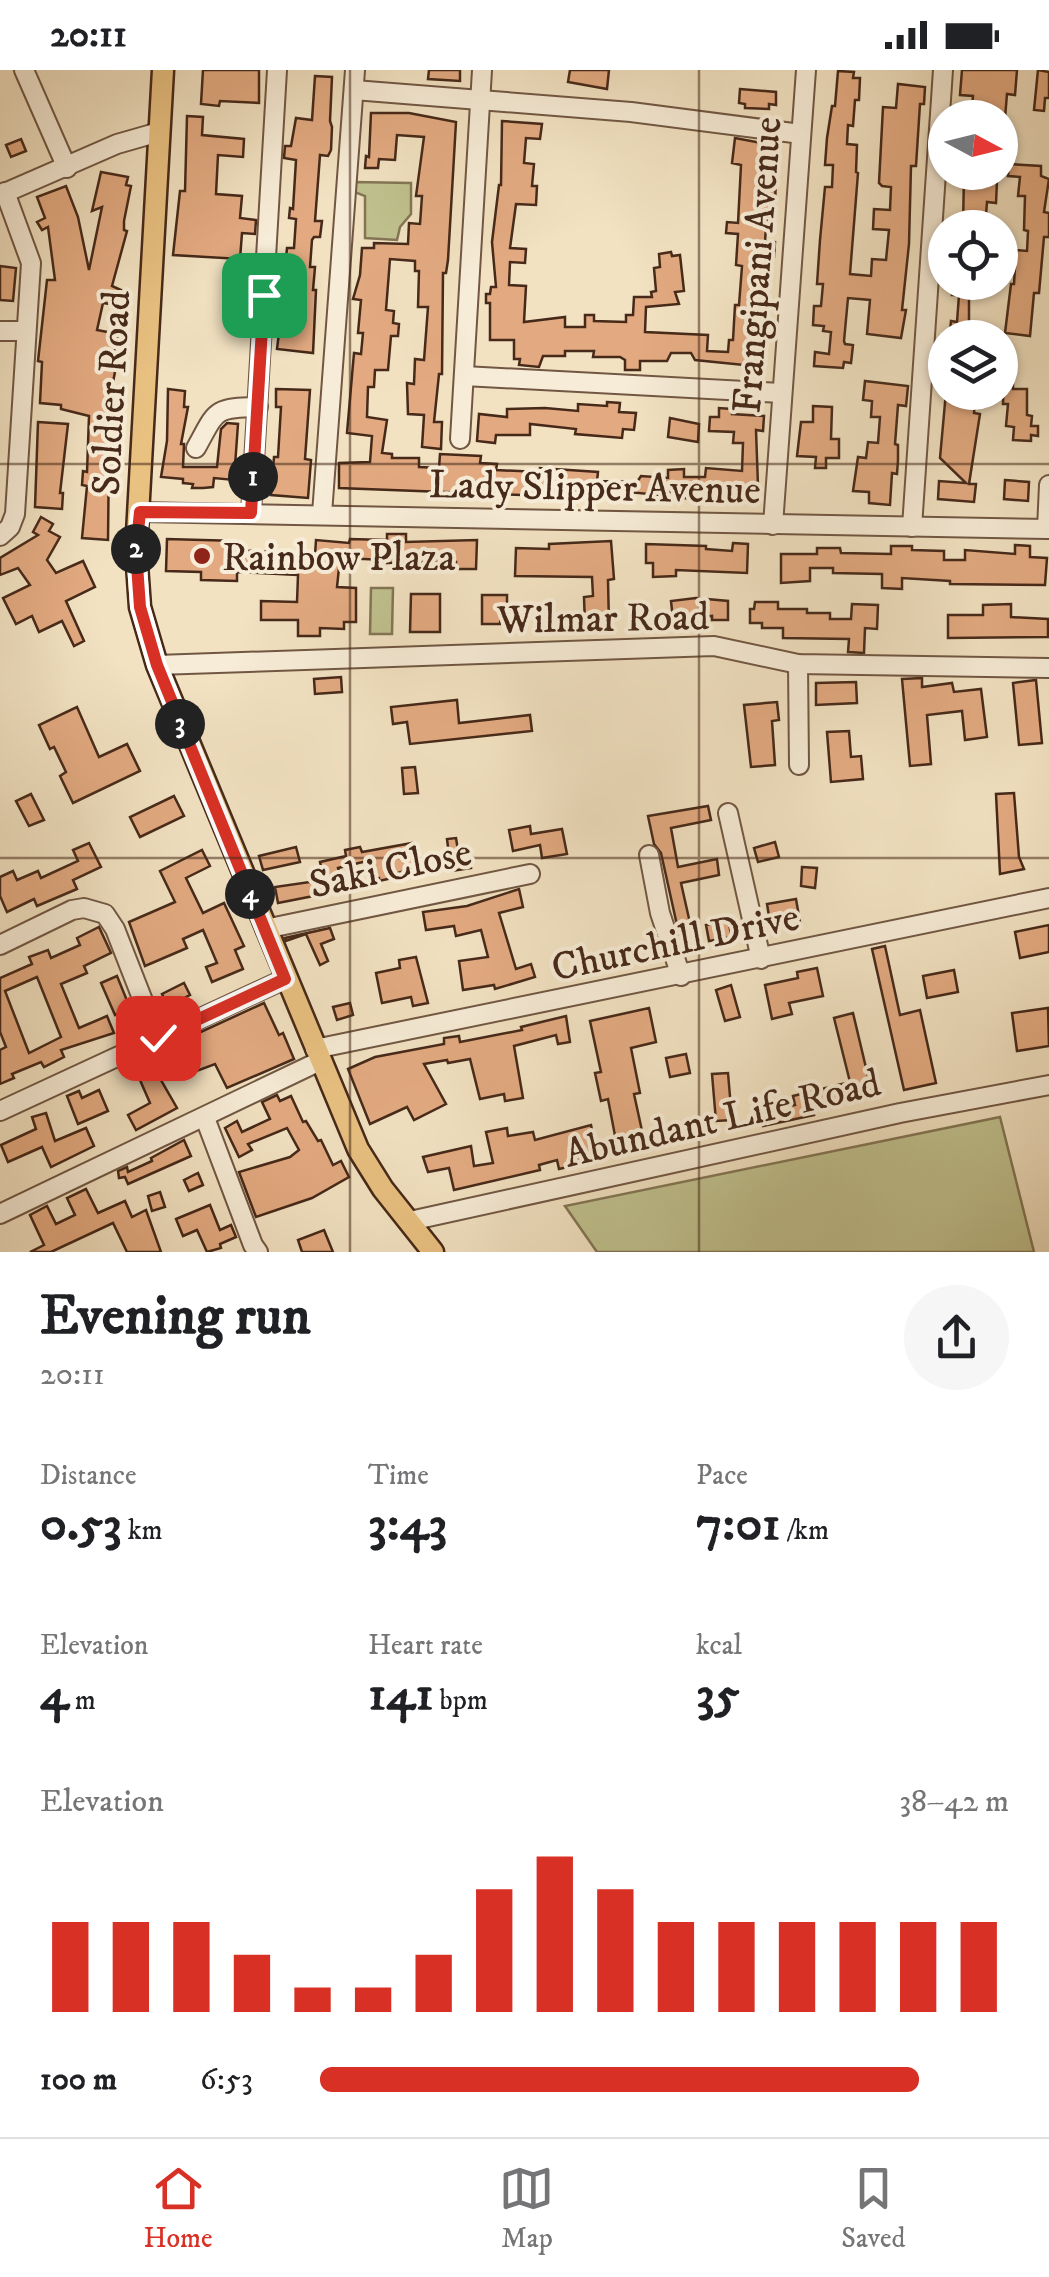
<!DOCTYPE html>
<meta charset="utf-8">
<style>
:root{--surface:#fff;--page:#f6f6f6;--text:#202124;--muted:#757577;--line:#e0e0e0;--accent:#d93025}
body{margin:0;font-family:"IM FELL DW Pica",serif;background:var(--page);color:var(--text);height:100vh;display:flex;flex-direction:column;font-size:38px;white-space:nowrap}
*{box-sizing:border-box;margin:0}
p{font-size:32px;color:var(--muted)}
.icon{flex:none;width:55px;height:55px;fill:none;stroke:currentColor;stroke-width:2;stroke-linecap:round;stroke-linejoin:round}
.map{position:relative;height:1182px;overflow:hidden}
.panel{display:flex;flex-direction:column;background:var(--surface);flex:1}
.panel>*{flex:none}
.needle{width:65px;rotate:97deg}
.controls{position:absolute;left:928px;top:30px;display:grid;gap:20px}
.controls a{display:grid;place-items:center;width:90px;height:90px;border-radius:50%;background:var(--surface);box-shadow:0 2px 8px #0004;font-size:50px}
.pin{position:absolute;display:grid;place-items:center;width:85px;height:85px;color:#fff;margin:-42px;border-radius:20px;box-shadow:0 5px 15px #0006}
.km{position:absolute;width:50px;height:50px;margin:-25px;border-radius:50%;background:#222;color:#fff;font-size:28px;line-height:50px;text-align:center}
.round{display:grid;place-items:center;flex:none;width:105px;height:105px;border-radius:52px;background:var(--page)}
.summary{display:flex;align-items:center;justify-content:space-between;height:170px;padding:0 40px}
h1{font-size:55px;font-weight:800;line-height:75px}
.figures{display:grid;grid-template-columns:repeat(3,1fr);gap:15px;height:170px;padding:10px 40px}
.figures div{display:grid;align-content:center}
.figures b{font-size:50px;font-weight:800}
.figures small{font-size:28px;font-weight:400}
.figures p{font-size:28px}
.chart{height:280px;padding:20px 40px}
.chart p{display:flex;justify-content:space-between}
.chart svg{width:100%;height:180px;margin-top:10px;stroke:var(--accent);stroke-width:6}
ul{padding:0 40px;list-style:none;font-size:32px}
li{display:grid;grid-template-columns:160px 120px 1fr;align-items:center;height:75px}
li i{height:25px;border-radius:12px;background:var(--accent)}
.status{display:flex;justify-content:space-between;align-items:center;height:70px;padding:0 50px;background:var(--surface);direction:ltr}
.status svg{height:28px;fill:currentColor}
.tab-bar{display:flex;justify-content:space-around;align-items:center;height:140px;border-top:2px solid var(--line);background:var(--surface);font-size:28px;color:var(--muted)}
.tab-bar a{display:grid;justify-items:center;gap:5px}
.tab-bar .active{color:var(--accent)}
.map>svg:first-child{display:block}
</style>
<div class="status"><b>20:11</b><svg viewBox="0 0 49 12"><path d="M0 12V9h3v3zM5 12V6h3v6zM10 12V3h3v9zM15 12V0h3v12zM26 1h20v11H26zM47 4h2v5h-2z"/></svg></div>
<div class="map">
<svg width="1049" height="1182" viewBox="0 0 1049 1182">
<rect width="100%" height="100%" fill="#f2e2c2"/>
<filter id="stains"><feTurbulence type="fractalNoise" baseFrequency=".002" numOctaves="4"/><feColorMatrix values="0 0 0 0 .2 0 0 0 0 .09 0 0 0 0 .02 0 0 0 .5 -.17"/></filter>
<radialGradient id="worn" r=".72"><stop offset=".6" stop-color="#630" stop-opacity="0"/><stop offset="1" stop-color="#630" stop-opacity=".3"/></radialGradient>
<g fill="#c0c28f" stroke="#837654" stroke-width="2.5">
<path d="M354,112L411,113V144L400,157L397,170L365,168V126L352,121Z"/>
<path d="M371,518H393L392,564H370Z"/>
<path d="M1000,1047L1034,1182H597L565,1136Z"/>
</g>
<g fill="#e3aa81" stroke="#462919" stroke-width="2.5" fill-rule="evenodd">
<path d="M203,0H259V33L220,31L219,36L201,34Z"/>
<path d="M429,0H460V11L428,9Z"/>
<path d="M570,0H609L607,19L568,12Z"/>
<path d="M962,0H1017L1015,25L1007,24L1005,48H971L973,26L960,25Z"/>
<path d="M1038,0L1049,2V28H1045L1044,41L1034,40Z"/>
<path d="M838,1L854,2L853,8H860L859,30H855L853,56L848,55L847,74L857,75L856,102L858,103L850,204L871,206L872,189L886,190L889,160L873,159L874,139L890,140L891,117L882,116L879,113L883,37L896,38L898,14L925,17L924,34H920L916,96H911L909,174L902,240H906L901,268L867,264L870,230L848,228L844,271L845,274L853,275L851,293L844,292L843,298L814,296L815,282L829,284L831,262L823,261L824,256L813,255L814,236H821L823,214H817L820,170L825,117H832L833,95H825L827,68L832,36H835Z"/>
<path d="M315,6L332,7L330,51L332,57L331,80L328,86L320,85L315,151H322L320,167H314L312,170L310,197H315L313,220H316L313,283L277,279L279,263H286L289,235L280,234L281,220L295,218L296,199L285,198L287,178H294L296,149L289,148L290,138L293,139L296,90L284,88L285,76H291L296,48L312,50Z"/>
<path d="M740,19L776,22V35L769,34V39L745,38V34L739,33Z"/>
<path d="M371,43H409L456,52L448,190L446,203H443L442,304H439L434,352H442L441,379L422,377L424,345L408,344L407,313L414,314L415,289L424,290L428,237H418L419,201H415V191L390,189L386,240L394,241L393,253L399,254L398,266H391L388,300H375L374,317H368L367,347L387,350L382,383L392,384V388H419V397L439,398L440,384L481,386L480,393L497,394L496,400L540,402V398L598,402L597,411L637,412L641,406L668,408V400L684,399V407H705L706,398L742,401L743,373H733L734,362L709,361L710,347H719V338L732,339V344L764,346L763,361L756,360L758,416L726,415L724,429L677,428V422H660V425L628,422V428L608,427L609,420L576,418V427L339,418V393L370,392L372,366L347,363L354,283L361,284L363,263H358L361,230L353,229L360,205L362,178H374V173L408,174L409,153L420,154L422,126H416L424,67L397,65L395,90L379,89L378,98H365L366,86L369,87Z"/>
<path d="M187,46L203,47L202,65L244,69L243,87L218,85L216,124L242,126L240,148L256,150L255,164L242,163L240,189L173,185L180,121H185Z"/>
<path d="M502,51L542,54L540,69L526,68L524,93L534,94L532,116H537L536,135L516,134L510,178L526,179L525,193L510,192L509,215L526,216L524,252L565,247V257H585V245H594V251L626,252V245H633L634,227H652L651,222L656,221L654,198L660,197L659,184L671,182L672,186L680,185L684,221L675,222L679,234L646,237L645,262L708,265L707,281L728,282L729,270H733L735,235H739L742,196L736,195L738,164L726,163L727,152L738,153L741,95L732,93L735,68L772,75L765,109L776,110L775,132H771V145H767L765,171L775,172L774,187L763,186L761,206H767L766,220H763L761,244H754L752,272L764,273L763,290L751,289L744,295L695,290L691,283H671L667,291H640V300H625V290L620,287H593L594,281H565V286H543L539,297L519,295L520,289H514V270H490V233H486V224H490L491,217H496L492,172L499,115H501Z"/>
<path d="M21,69L26,81L11,87L6,75Z"/>
<path d="M1009,94L1041,96V106L1049,109L1044,142L1049,143V167H1044L1039,223H1034L1030,266L1005,263L1011,214H1014L1016,180L1027,181L1028,161L1024,160L1025,126H1018L1020,107L1008,106Z"/>
<path d="M101,102L128,107L126,115L131,116L124,151V160L127,161L112,216L121,220L118,235L103,233L97,260L118,264L113,286L118,287L108,337L115,339L109,381L108,470L82,468L87,416L82,415L83,401L87,402L89,346L61,339V335L40,333L42,292L38,291L47,210H55L48,157L42,160L37,152L45,148L37,127L66,116L78,147L89,200L102,137L92,141Z"/>
<path d="M964,103L978,104V110L997,111L996,133L987,132L985,158H963Z"/>
<path d="M0,196L16,198L13,231L0,230Z"/>
<path d="M953,212H969V264L950,262L951,251L957,252L959,225H952Z"/>
<path d="M1004,308L1013,309V319H1027V345L1032,346L1031,356H1038V366L1031,365V371L1013,370L1014,357L1006,356L1008,334H1003Z"/>
<path d="M865,311L908,316L906,336L898,335L895,374L898,375V390L897,404L892,403L890,435L869,433V422L853,421L858,387L866,388L868,372L878,373L880,347H871L872,331L863,330Z"/>
<path d="M168,319L185,321L184,337H188L181,374H184L183,397H217L221,359L227,353L238,354L234,410L214,408L213,417L203,418H192L193,414L183,413V409L161,407L167,371Z"/>
<path d="M276,319L310,320L305,389L311,390L308,428L271,425L274,387H278L281,337H276Z"/>
<path d="M946,322H976L974,343L980,344L969,414H976L974,432L938,429L939,411L966,413L940,388Z"/>
<path d="M607,332L620,333L619,342L636,343L634,360L623,359L622,368L599,366L575,364L576,359L530,354V365H496L495,373L477,371L479,344L507,347V339L545,338L578,341V334L607,336Z"/>
<path d="M813,336L832,337L831,369H839V388H826V398H815L816,387L797,386L801,352H813Z"/>
<path d="M670,348L699,354L698,372L668,367Z"/>
<path d="M38,352L68,354L60,423H63L62,439L35,437Z"/>
<path d="M1005,410L1029,412L1028,431L1004,429Z"/>
<path d="M41,447L53,454L49,461L60,467L47,490L56,503L83,491L95,517L66,531L84,571L74,576L62,551L39,562L32,546L16,554L3,528L30,515L18,498L0,505V488L38,465L33,462Z"/>
<path d="M387,464H406V472L477,470L476,499H456V492L387,493V490L340,488L337,517L356,518V552H344V559L320,558V566H298V550H261V531L297,532L298,505L237,502V511L201,510V502L166,501L167,469L238,471V480L315,485L316,470L349,473L350,469L387,470Z"/>
<path d="M611,471L614,509L608,510L609,555L585,556L584,527L593,526L592,507L515,506L516,478L549,479V474Z"/>
<path d="M733,473L748,474L747,503L676,500V506L653,507V493H646V474L706,476V479L732,481Z"/>
<path d="M1015,475L1030,476V487L1047,488L1045,515L950,514V511L902,508V519L882,518V504L833,503V498H810V511L781,513V484H817V478H840L841,483L891,484V476H912V480L944,481V490H965V480L1015,484Z"/>
<path d="M411,524H440V562H410Z"/>
<path d="M482,525H507V541H501L500,554H482Z"/>
<path d="M696,528L728,531V550H712V546L673,550L671,531Z"/>
<path d="M755,532H778V539H807V543H830V549H851L852,534L878,535L877,559L865,558L864,583L848,582L849,569L783,568V558H762V553H750V539H754Z"/>
<path d="M1011,534V547L1048,549V567L948,568V545H983V535Z"/>
<path d="M341,607L342,622L315,624L314,609Z"/>
<path d="M922,608V617L952,613L954,622L981,619L987,667L965,670L962,641L927,645L931,694L910,696L902,609Z"/>
<path d="M1036,610L1042,673L1019,675L1013,613Z"/>
<path d="M856,612L857,633L816,635V613Z"/>
<path d="M457,630L459,653L530,645L532,661L410,674L407,652L393,654L391,637Z"/>
<path d="M777,632L779,650L772,651L775,695L751,697L744,635Z"/>
<path d="M77,637L99,687L127,674L140,701L73,733L60,706L66,702L54,677L50,679L39,655Z"/>
<path d="M849,661L851,687L861,686L863,709L831,712L827,662Z"/>
<path d="M415,697L418,723L404,724L402,698Z"/>
<path d="M1014,723L1019,787L1024,799L1000,804L996,724Z"/>
<path d="M31,724L44,750L29,756L16,731Z"/>
<path d="M174,726L184,746L140,767L130,747Z"/>
<path d="M708,736L711,750L671,758L678,797L717,789L719,805L681,813L690,853L677,855L661,783L654,774L648,746Z"/>
<path d="M530,756L531,764L562,759L567,784L542,788L540,775L513,781L509,760Z"/>
<path d="M456,768L459,787L469,786L471,798L451,801L447,769Z"/>
<path d="M775,772L779,787L758,792L754,778Z"/>
<path d="M89,773L101,797L73,810L77,819L37,836L34,829L7,842L0,826V807L13,801L17,810L38,801L41,808L78,791L73,780Z"/>
<path d="M412,773L418,797L391,805L392,808L379,811V808H375L371,790L338,798L344,820L278,833L275,817L324,810L320,792L346,786L345,780L360,777L362,782Z"/>
<path d="M296,777L300,792L263,800L259,786Z"/>
<path d="M202,780L210,796L186,808L203,843L224,833L244,876L235,880L243,899L212,912L206,897L217,893L203,860L183,869L187,878L145,896L129,852L175,832L160,801Z"/>
<path d="M802,797L817,798L815,818L801,816Z"/>
<path d="M519,819L523,837L499,843L516,899L531,894L535,907L495,919L494,915L463,920L459,891L488,887L481,860L456,866L454,856L426,860L423,842L467,836Z"/>
<path d="M796,829L800,852L771,858L767,834Z"/>
<path d="M728,851L732,867L709,871L706,855Z"/>
<path d="M1049,855V882L1020,888L1015,862Z"/>
<path d="M99,857L111,883L84,896L87,903L61,914L79,958L107,946L114,963L61,980L64,987L44,997L41,992L12,1004L14,1008L0,1014V980L6,977L0,962V908L32,894L29,887L48,880L51,888L80,875L77,868ZM37,907L61,967L29,983L5,921Z"/>
<path d="M330,858L334,869L321,874L328,891L320,895L306,864L286,871L285,868Z"/>
<path d="M885,876L900,945L920,940L936,1013L904,1020L872,879Z"/>
<path d="M416,887L428,933L413,936L411,927L382,933L376,903L400,898L399,890Z"/>
<path d="M817,898L823,926L789,933L792,944L772,949L765,915L798,908L797,902Z"/>
<path d="M954,900L958,922L927,928L923,906Z"/>
<path d="M117,906L130,938L115,945L101,913Z"/>
<path d="M184,913L190,925L168,936L162,924Z"/>
<path d="M731,915L740,947L725,951L716,920Z"/>
<path d="M264,933L279,965L283,963L294,989L227,1018L215,994L194,1002L192,997L161,1010L177,1038L136,1060L128,1045L150,1033L133,994L182,974L181,971Z"/>
<path d="M350,933L353,945L337,950L333,937Z"/>
<path d="M649,938L656,972L631,978L640,1023L634,1024L644,1070L617,1076L608,1029L601,1031L595,1003L601,1002L590,951Z"/>
<path d="M1048,938L1049,976L1017,981L1012,943Z"/>
<path d="M853,943L872,1023L813,1039L814,1045L763,1056L761,1041L795,1035L793,1026L850,1012L834,948Z"/>
<path d="M566,946L570,972L558,974L556,965L514,976L523,1028L505,1031L504,1024L480,1029L470,989L448,993L447,990L424,994L446,1034L414,1050L407,1037L370,1054L348,999L375,987L444,974V968L459,966L460,972L522,960L521,957Z"/>
<path d="M686,984L690,1003L670,1007L666,988Z"/>
<path d="M728,1003L732,1050L716,1051L712,1004Z"/>
<path d="M99,1020L108,1041L78,1054L67,1026L79,1021L82,1028Z"/>
<path d="M277,1025L280,1031L291,1026L303,1052L306,1051L318,1071L321,1070L333,1095L341,1091L349,1107L312,1128L256,1147L239,1102L290,1087L299,1080L287,1058L248,1074L252,1080L239,1087L225,1058L237,1051L242,1062L270,1049L262,1032Z"/>
<path d="M46,1043L55,1071L86,1058L94,1076L51,1097L42,1077L8,1092L1,1075L36,1059L32,1047Z"/>
<path d="M591,1055L597,1086L571,1092L572,1096L559,1099L557,1090L539,1095L540,1100L454,1120L449,1098L428,1102L423,1087L471,1076L474,1096L493,1093L486,1062L507,1058L508,1066L533,1062L535,1070Z"/>
<path d="M184,1070L191,1086L128,1114L125,1107L119,1108L118,1101L127,1097L128,1102L152,1091L151,1088Z"/>
<path d="M198,1103L203,1115L189,1121L184,1110Z"/>
<path d="M86,1119L98,1143L125,1131L132,1147L146,1140L161,1182H127L113,1153L51,1182H30L44,1175L30,1145L47,1136L56,1154L75,1145L67,1128Z"/>
<path d="M160,1122L165,1137L152,1141L148,1126Z"/>
<path d="M210,1135L220,1160L231,1155L236,1167L220,1174L221,1178L207,1182L197,1160L183,1166L176,1149Z"/>
<path d="M324,1160L333,1182H302L298,1170Z"/>
</g>
<g fill="none" stroke-linecap="round" stroke-linejoin="round">
<g stroke="#715743" stroke-width="22">
<g id="minor">
<path d="M24,0L67,98"/>
<path d="M354,20L631,42L801,64"/>
<path d="M0,125L117,74L159,62"/>
<path d="M0,261H25"/>
<path d="M464,306L782,323"/>
<path d="M460,369L482,0"/>
<path d="M196,378C217,340 213,338 258,337"/>
<path d="M140,442L1049,459"/>
<path d="M251,443L277,0"/>
<path d="M322,444L355,0"/>
<path d="M773,455L806,0"/>
<path d="M912,457L943,0"/>
<path d="M1047,459L1049,415"/>
<path d="M0,466L10,457L15,444L31,193L5,122"/>
<path d="M798,594L799,695"/>
<path d="M157,595L714,576L798,594L1049,598"/>
<path d="M728,743L761,889"/>
<path d="M649,785L660,843L681,906"/>
<path d="M265,859L530,804"/>
<path d="M0,875L72,840L84,838L105,844L115,859L158,969"/>
<path d="M315,979L1049,828"/>
<path d="M0,1041L285,909"/>
<path d="M205,1048L253,1175L258,1182"/>
<path d="M0,1144L320,991"/>
<path d="M410,1151L900,1043L1049,1015"/>
</g>
</g>
<g stroke="#462919" stroke-width="25">
<path id="major" d="M163,0L136,481L140,537L157,595L358,1079L383,1119L433,1182"/>
</g>
<use href="#minor" stroke="#f7ecd7" stroke-width="18"/>
<use href="#major" stroke="#e9c181" stroke-width="20"/>
</g>
<g fill="none" stroke-linecap="round" stroke-linejoin="round">
<g stroke="#fff" stroke-width="20">
<path id="route" d="M158,968L285,909L157,595L140,537L136,481L140,442L251,443L264,225"/>
</g>
<use href="#route" stroke="#d93025" stroke-width="12"/>
</g>
<path fill="none" stroke="#462919" stroke-width="2.5" stroke-opacity="0.55" d="M350,0V1182M699,0V1182M0,394H1049M0,788H1049"/>
<circle fill="#8f2418" stroke="#f7ecd7" stroke-width="4" cx="202" cy="486" r="10"/>
<g text-anchor="middle" stroke-width="8" stroke-linejoin="round" paint-order="stroke">
<g font-size="40" fill="#462919" stroke="#f7ecd7">
<text transform="translate(756 195) rotate(-86)" y="14">Frangipani Avenue</text>
<text transform="translate(110 323) rotate(-87)" y="14">Soldier Road</text>
<text transform="translate(595 416) rotate(1)" y="14">Lady Slipper Avenue</text>
<text transform="translate(603 547) rotate(-1)" y="14">Wilmar Road</text>
<text transform="translate(390 797) rotate(-12)" y="14">Saki Close</text>
<text transform="translate(675 871) rotate(-12)" y="14">Churchill Drive</text>
<text transform="translate(722 1047) rotate(-13)" y="14">Abundant Life Road</text>
</g>
<g font-size="40" fill="#462919" stroke="#f7ecd7" text-anchor="start">
<text x="222" y="500">Rainbow Plaza</text>
</g>
</g>
<rect width="100%" height="100%" filter="url(#stains)"/>
<rect width="100%" height="100%" fill="url(#worn)"/>
</svg>
<div class="controls">
<a><svg class="needle" viewBox="-14 -14 28 28"><path d="M0-13l5 13h-10z" fill="#e53935"/><path d="M0 13l5-13h-10z" fill="#757577"/></svg></a>
<a><svg class="icon" aria-label="locate" viewBox="0 0 24 24"><circle cx="12" cy="12" r="6"/><path d="M12 2v4M12 18v4M2 12h4M18 12h4"/></svg></a>
<a><svg class="icon" aria-label="layers" viewBox="0 0 24 24"><path d="M12 4l9 5-9 5-9-5zM3 14l9 5 9-5"/></svg></a>
</div>
<div class="pin" style="left:264px;top:225px;background:#1e9e55"><svg class="icon" aria-label="arrive" viewBox="0 0 24 24"><path d="M6 21V4h12l-3 4 3 4H6"/></svg></div>
<div class="pin" style="left:158px;top:968px;background:#d93025"><svg class="icon" aria-label="check" viewBox="0 0 24 24"><path d="M5 12l5 5 9-10"/></svg></div>
<b class="km" style="left:253px;top:407px">1</b>
<b class="km" style="left:136px;top:479px">2</b>
<b class="km" style="left:180px;top:654px">3</b>
<b class="km" style="left:250px;top:824px">4</b>
</div>
<section class="panel">
<div class="summary"><div><h1>Evening run</h1><p>20:11</p></div><a class="round"><svg class="icon" aria-label="share" viewBox="0 0 24 24"><path d="M12 15V3M7 8l5-5 5 5M5 13v7h14v-7"/></svg></a></div>
<div class="figures">
<div><p>Distance</p><b>0.53<small> km</small></b></div>
<div><p>Time</p><b>3:43</b></div>
<div><p>Pace</p><b>7:01<small> /km</small></b></div>
</div>
<div class="figures">
<div><p>Elevation</p><b>4<small> m</small></b></div>
<div><p>Heart rate</p><b>141<small> bpm</small></b></div>
<div><p>kcal</p><b>35</b></div>
</div>
<div class="chart"><p><span>Elevation</span>38–42 m</p>
<svg viewBox="0 0 160 44" preserveAspectRatio="none"><path d="M5 44V22M15 44V22M25 44V22M35 44V30M45 44V38M55 44V38M65 44V30M75 44V14M85 44V6M95 44V14M105 44V22M115 44V22M125 44V22M135 44V22M145 44V22M155 44V22"/></svg>
</div>
<ul>
<li><b>100 m</b>6:53<i style="width:87%"></i></li>
</ul>
</section>
<nav class="tab-bar">
<a class="active"><svg class="icon" aria-label="home" viewBox="0 0 24 24"><path d="M3 11l9-7 9 7M6 9v11h12V9"/></svg>Home</a>
<a><svg class="icon" aria-label="map" viewBox="0 0 24 24"><path d="M3 6l6-2 6 2 6-2v14l-6 2-6-2-6 2zM9 4v14M15 6v14"/></svg>Map</a>
<a><svg class="icon" aria-label="saved" viewBox="0 0 24 24"><path d="M7 4h10v16l-5-4-5 4z"/></svg>Saved</a>
</nav>
